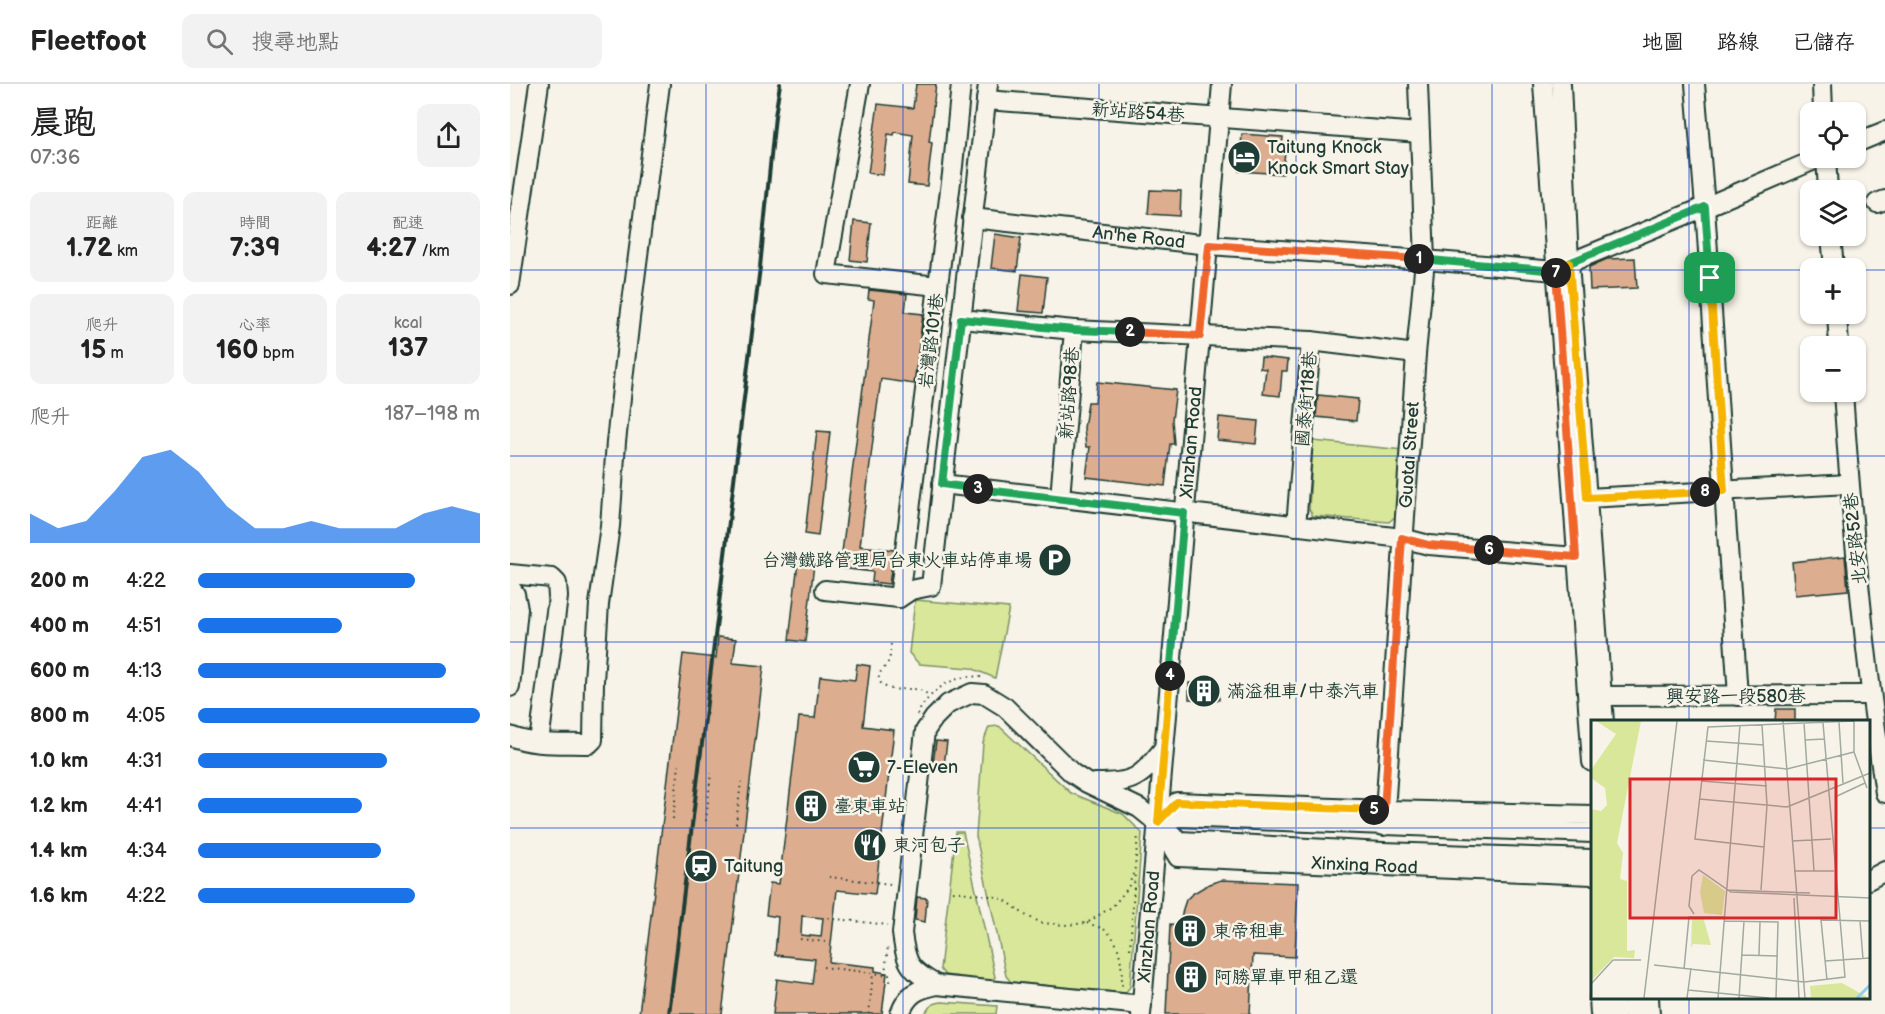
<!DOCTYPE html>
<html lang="zh-TW">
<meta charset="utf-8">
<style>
:root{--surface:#fff;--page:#f2f2f2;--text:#222;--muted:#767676;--line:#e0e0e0;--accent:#1a73e8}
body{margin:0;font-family:"Balsamiq Sans","LXGW WenKai TC",sans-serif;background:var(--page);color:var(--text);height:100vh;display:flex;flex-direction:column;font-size:22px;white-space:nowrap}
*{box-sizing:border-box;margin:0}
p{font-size:20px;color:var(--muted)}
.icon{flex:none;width:33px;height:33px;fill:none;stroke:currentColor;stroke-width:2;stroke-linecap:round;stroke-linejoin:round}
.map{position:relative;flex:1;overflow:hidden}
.sheet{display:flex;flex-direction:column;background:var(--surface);width:510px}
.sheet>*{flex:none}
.tools{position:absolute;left:1290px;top:18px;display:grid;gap:12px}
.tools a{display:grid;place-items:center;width:66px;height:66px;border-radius:12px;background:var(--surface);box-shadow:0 2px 4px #0004;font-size:30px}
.pin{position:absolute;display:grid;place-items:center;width:51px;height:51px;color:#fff;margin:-26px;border-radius:12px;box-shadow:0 3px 9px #0006}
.km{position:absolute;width:30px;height:30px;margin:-15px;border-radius:50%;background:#222;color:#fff;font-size:16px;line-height:30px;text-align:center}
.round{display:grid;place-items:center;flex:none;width:63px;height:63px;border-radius:12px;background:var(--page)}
.summary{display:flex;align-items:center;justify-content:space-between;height:102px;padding:0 30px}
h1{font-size:33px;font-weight:600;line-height:45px}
.figures{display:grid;grid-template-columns:repeat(3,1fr);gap:9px;height:102px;padding:6px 30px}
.figures div{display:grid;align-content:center;border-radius:12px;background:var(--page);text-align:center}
.figures b{font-size:26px;font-weight:600}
.figures small{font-size:16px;font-weight:400}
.figures p{font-size:16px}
.chart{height:168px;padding:12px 30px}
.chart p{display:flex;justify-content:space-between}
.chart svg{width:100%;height:108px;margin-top:6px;fill:var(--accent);opacity:.7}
ul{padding:0 30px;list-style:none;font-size:20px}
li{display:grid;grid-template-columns:96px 72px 1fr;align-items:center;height:45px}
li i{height:15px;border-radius:8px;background:var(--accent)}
header{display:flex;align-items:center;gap:36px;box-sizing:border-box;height:84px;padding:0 30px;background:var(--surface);border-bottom:2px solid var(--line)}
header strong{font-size:28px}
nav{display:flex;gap:33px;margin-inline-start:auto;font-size:21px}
.search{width:420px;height:54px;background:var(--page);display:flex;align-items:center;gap:15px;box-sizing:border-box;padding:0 21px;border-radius:12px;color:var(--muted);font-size:22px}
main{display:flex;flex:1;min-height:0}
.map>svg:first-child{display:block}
</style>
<header>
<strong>Fleetfoot</strong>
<div class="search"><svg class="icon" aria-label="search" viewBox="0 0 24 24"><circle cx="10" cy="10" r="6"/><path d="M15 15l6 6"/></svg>搜尋地點</div>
<nav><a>地圖</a><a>路線</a><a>已儲存</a></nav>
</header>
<main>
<section class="sheet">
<div class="summary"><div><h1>晨跑</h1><p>07:36</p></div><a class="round"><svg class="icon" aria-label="share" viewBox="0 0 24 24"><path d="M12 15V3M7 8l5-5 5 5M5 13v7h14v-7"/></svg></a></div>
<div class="figures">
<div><p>距離</p><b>1.72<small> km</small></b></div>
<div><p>時間</p><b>7:39</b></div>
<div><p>配速</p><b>4:27<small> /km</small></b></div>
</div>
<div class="figures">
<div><p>爬升</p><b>15<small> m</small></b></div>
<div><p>心率</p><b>160<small> bpm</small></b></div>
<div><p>kcal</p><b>137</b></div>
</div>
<div class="chart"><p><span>爬升</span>187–198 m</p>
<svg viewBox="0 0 160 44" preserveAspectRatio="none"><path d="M0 44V32L10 38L20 35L30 23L40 9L50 6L60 15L70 29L80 38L90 38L100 35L110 38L120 38L130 38L140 32L150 29L160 32V44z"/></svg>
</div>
<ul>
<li><b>200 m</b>4:22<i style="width:77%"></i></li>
<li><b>400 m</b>4:51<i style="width:51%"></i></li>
<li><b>600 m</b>4:13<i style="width:88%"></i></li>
<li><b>800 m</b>4:05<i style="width:100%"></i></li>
<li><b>1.0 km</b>4:31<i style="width:67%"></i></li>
<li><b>1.2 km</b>4:41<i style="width:58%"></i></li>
<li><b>1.4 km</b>4:34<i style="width:65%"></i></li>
<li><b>1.6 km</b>4:22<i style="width:77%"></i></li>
</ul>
</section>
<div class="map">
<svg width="1375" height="930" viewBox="0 0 1375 930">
<rect width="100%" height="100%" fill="#f7f3e8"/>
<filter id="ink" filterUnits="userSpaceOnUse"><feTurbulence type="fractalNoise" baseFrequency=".0167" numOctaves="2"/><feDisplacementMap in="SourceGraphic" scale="12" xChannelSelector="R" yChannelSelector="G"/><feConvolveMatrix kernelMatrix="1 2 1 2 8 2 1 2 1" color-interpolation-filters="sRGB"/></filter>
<g filter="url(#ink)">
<g fill="#d9e79a" stroke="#7c9267" stroke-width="1.5">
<path d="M803,357L893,366L889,429L879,438L803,432L799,425Z"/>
<path d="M405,516L499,524L485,594L461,584L409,580L399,569Z"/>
<path d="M489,642L561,709L613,730L632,749L620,903L615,909L501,898L496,892L466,752L473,659L479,643Z"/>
<path d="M446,748H453L485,893L481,897L435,891L430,885Z"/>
<path d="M432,918L487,922L486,930H415C419,922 423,919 432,918Z"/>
</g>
<g fill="#ddad8f" stroke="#1f3d34" stroke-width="1.5" fill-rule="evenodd">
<path d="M406,0H426L419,58L422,59L417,102L398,100L403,51L385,48L384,51L378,50L373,91L358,89L368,20L403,24Z"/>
<path d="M732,50L773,53L772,66H775L773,90L729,87Z"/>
<path d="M640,106L671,107L670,132L638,130Z"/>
<path d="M344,137L361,139L357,178L340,176Z"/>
<path d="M485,150L511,154L507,187L481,184Z"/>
<path d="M1125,174L1127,204L1080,206L1079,183L1097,175Z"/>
<path d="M512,190L537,193L533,229L508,227Z"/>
<path d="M359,206L397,210L395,228L413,230L404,300L371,295L366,331L350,462L384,466L379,500L362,498L363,488L330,484L364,216L358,215Z"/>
<path d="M751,273L778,276L777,287H772L770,312L753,310L756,285L750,284Z"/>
<path d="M587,298L666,306L662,336L664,360H660L655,402L576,393L580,363H576L574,344L578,318H585Z"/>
<path d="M808,311L848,315L846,337L806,333Z"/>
<path d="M709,333L748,337L746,360L707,356Z"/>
<path d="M307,347L320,348L308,452L295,450Z"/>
<path d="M1335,472L1338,506L1285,511L1282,478Z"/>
<path d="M288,478L304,480L295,558L279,556Z"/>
<path d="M208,553L226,555L223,579L254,582L212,930H129L173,570L206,574Z"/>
<path d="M347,580L360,582L353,642L384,646L365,810L327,806L319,878L365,883V887L377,889L372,930H263L267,895L302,900L305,875L265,871L268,833L256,831L260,799L269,800L289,633L305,634L310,592L345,596ZM292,832L313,834L311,853L291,851Z"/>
<path d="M679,599L709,600V616L679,615Z"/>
<path d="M1266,625H1285V638H1265Z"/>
<path d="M426,657L437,658L434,681L423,680Z"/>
<path d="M711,796L788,799L785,873L743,871L740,930H656L660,840L670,841L673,825L676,816L682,810L699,800Z"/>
<path d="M407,813L417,814L415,838L405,836Z"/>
</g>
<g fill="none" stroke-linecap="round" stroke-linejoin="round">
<g stroke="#1f3d34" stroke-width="22">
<g id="minor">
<path d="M350,0L316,190L428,202"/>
<path d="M1033,0L1082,678"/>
<path d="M1051,0L1059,179L1094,638"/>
<path d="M1185,0L1195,123L1228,612"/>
<path d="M1312,0L1313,28"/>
<path d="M476,16L910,49"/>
<path d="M1346,59L1375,47"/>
<path d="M1316,74L1318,106"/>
<path d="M1367,119L1375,116"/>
<path id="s1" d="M462,134L699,161L915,176L1046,187"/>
<path d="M1321,152L1324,184"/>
<path d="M1050,185L1059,179L1195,123L1309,74"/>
<path d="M0,201L29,0"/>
<path d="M1327,230L1329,262"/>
<path d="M451,235L564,246L550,414"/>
<path d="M564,246L801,257"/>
<path d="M1333,308C1342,442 1355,576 1375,709"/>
<path d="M432,400L892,454L919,461L1066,473"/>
<path d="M1077,414L1339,400"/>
<path d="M786,442L801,257L906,270"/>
<path d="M0,490L42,494L47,499L48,513L29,658"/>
<path d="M0,503L5,510L8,525L0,603"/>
<path d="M315,506L389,514L401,506L421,502L478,0"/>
<path d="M389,514L443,82L451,0"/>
<path d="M1092,612L1361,611"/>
<path d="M0,652C24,662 53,659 79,660L83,656L84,597L89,520L100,442L106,358L120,234L150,0"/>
<path d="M585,699C623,699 630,695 653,665"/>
<path d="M648,738L667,718L875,726L1082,731"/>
<path d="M648,738L669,733L1082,749"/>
<path id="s2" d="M874,742L906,270L915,176L908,0"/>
<path id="s3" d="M653,748L668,773L1082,791"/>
<path d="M1358,796L1375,787"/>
<path d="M427,901C399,886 396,880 392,849L415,647L424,634L438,620L462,609L474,610L495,623L562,689L577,699L629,724L670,757L873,768L1082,775"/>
<path d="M1089,914L1090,930"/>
<path d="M1104,914L1106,930"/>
<path d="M1122,914L1123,930"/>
<path d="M1139,914L1140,930"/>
<path d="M390,930C397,910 407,905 427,901L632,921"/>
<path id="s4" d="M631,930L712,0"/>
</g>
</g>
<g stroke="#1f3d34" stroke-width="2" stroke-dasharray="1.5 4.5" stroke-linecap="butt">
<path d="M381,560C380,567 381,574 377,580C372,587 368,588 369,597C383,615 405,596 419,612"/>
<path d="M407,631C419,606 447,587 475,594"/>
<path d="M327,722L390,729"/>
<path d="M163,735L169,681"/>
<path d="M196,737L201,689"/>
<path d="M226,740L231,698"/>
<path d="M319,793L381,800"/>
<path d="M443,807L487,813L498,818L515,831L532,839L555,841L577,839L603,822L618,804L625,784L628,751"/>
<path d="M318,834L378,841"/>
<path d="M577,839C582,841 590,843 595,846C612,858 612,885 612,904"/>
<path d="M290,855L316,858"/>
<path d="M620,865L625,787"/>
<path d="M313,883L379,891L381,901"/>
<path d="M375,890L378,862"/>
<path d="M359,930L363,889"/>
</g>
<use href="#minor" stroke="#f7f3e8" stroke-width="18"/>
<path stroke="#1f3d34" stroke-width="4" d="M159,930L250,183L265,32L270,0"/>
</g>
</g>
<g fill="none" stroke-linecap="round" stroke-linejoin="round" filter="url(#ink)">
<g stroke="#fff" stroke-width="12">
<path id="split-1" d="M909,175L1046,187L1059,179L1195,123L1200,194"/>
</g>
<g stroke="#fff" stroke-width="12">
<path id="split-2" d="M620,248L690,252L699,161L909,175"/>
</g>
<g stroke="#fff" stroke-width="12">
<path id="split-3" d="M468,405L432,400L451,235L564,246L620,248"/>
</g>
<g stroke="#fff" stroke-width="12">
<path id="split-4" d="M468,405L674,429L660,592"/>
</g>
<g stroke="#fff" stroke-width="12">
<path id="split-5" d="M660,592L648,738L667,718L864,726"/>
</g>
<g stroke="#fff" stroke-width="12">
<path id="split-6" d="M864,726H874L892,454L919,461L979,466"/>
</g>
<g stroke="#fff" stroke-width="12">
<path id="split-7" d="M979,466L1066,473L1046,189"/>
</g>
<g stroke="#fff" stroke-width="12">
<path id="split-8" d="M1046,189V187L1059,179L1077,414L1195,408"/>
</g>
<g stroke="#fff" stroke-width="12">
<path id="split-9" d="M1195,408L1214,407L1200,194"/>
</g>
<use href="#split-1" stroke="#22a559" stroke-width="8"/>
<use href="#split-2" stroke="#f0652b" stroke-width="8"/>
<use href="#split-3" stroke="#22a559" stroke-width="8"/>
<use href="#split-4" stroke="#22a559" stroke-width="8"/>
<use href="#split-5" stroke="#f5b400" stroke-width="8"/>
<use href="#split-6" stroke="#f0652b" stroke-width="8"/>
<use href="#split-7" stroke="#f0652b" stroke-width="8"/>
<use href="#split-8" stroke="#f5b400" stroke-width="8"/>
<use href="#split-9" stroke="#f5b400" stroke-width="8"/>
</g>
<path fill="none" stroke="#1d4ed8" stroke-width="1.5" stroke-opacity="0.55" d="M196,0V930M393,0V930M589,0V930M786,0V930M982,0V930M1179,0V638M0,186H1300M1346,186H1375M0,372H1375M0,558H1375M0,744H1082M1358,744H1375M1179,914V930"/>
<defs>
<g id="hotel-disc" transform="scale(1.725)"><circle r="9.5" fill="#1f3d34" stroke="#f7f3e8"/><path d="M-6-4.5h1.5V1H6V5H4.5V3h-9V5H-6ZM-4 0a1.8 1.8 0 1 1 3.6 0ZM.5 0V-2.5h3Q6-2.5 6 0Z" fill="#fff"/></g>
<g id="parking-disc" transform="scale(1.725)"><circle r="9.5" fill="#1f3d34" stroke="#f7f3e8"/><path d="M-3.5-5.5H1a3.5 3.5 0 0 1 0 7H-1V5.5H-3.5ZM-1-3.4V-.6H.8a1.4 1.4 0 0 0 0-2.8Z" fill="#fff"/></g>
<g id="building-disc" transform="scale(1.725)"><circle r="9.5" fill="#1f3d34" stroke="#f7f3e8"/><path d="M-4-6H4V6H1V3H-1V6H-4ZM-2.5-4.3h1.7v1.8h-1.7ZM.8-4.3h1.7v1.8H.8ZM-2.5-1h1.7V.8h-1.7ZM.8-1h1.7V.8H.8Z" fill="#fff"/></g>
<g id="supermarket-disc" transform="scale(1.725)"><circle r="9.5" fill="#1f3d34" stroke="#f7f3e8"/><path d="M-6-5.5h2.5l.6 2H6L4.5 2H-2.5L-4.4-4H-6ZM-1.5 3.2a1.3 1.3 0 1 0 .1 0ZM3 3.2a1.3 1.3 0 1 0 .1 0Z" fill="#fff"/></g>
<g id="restaurant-disc" transform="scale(1.725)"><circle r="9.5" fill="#1f3d34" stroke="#f7f3e8"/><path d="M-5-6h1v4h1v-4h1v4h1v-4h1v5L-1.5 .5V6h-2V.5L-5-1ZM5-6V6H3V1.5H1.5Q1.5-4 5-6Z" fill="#fff"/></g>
<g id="station-disc" transform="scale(1.725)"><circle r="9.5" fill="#1f3d34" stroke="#f7f3e8"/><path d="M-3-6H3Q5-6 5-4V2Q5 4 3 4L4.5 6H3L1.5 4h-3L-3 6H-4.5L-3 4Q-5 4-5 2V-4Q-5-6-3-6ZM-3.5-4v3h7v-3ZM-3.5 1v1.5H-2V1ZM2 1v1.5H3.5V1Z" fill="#fff"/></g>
</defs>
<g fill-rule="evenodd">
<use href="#hotel-disc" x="734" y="73"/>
<use href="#parking-disc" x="545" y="476"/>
<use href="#building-disc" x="694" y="607"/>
<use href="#supermarket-disc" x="354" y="683"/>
<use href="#building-disc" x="301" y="722"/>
<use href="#restaurant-disc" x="360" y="761"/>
<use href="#station-disc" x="191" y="782"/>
<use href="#building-disc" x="680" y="847"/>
<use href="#building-disc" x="681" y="893"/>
</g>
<g text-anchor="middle" stroke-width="5" stroke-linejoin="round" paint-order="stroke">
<g font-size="18" fill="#1f3d34" stroke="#f7f3e8">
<text transform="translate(628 28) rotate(4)" y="6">新站路54巷</text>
<text dy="6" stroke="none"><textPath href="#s1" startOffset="168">An'he Road</textPath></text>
<text transform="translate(421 257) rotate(-83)" y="6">岩灣路101巷</text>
<text transform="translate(559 309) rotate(-86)" y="6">新站路98巷</text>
<text transform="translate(796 315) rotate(-85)" y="6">國泰街118巷</text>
<text dy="6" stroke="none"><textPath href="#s4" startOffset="574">Xinzhan Road</textPath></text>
<text dy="6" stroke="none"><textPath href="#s2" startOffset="372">Guotai Street</textPath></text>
<text transform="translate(1345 455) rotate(-96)" y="6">北安路52巷</text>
<text x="1226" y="618">興安路一段580巷</text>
<text dy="6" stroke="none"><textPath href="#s3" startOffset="216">Xinxing Road</textPath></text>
<text dy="6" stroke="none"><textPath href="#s4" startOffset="88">Xinzhan Road</textPath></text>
</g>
<g font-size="18" fill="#1f3d34" stroke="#f7f3e8" text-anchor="start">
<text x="757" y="69">Taitung Knock<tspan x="757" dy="21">Knock Smart Stay</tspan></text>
<text x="522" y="482" text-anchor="end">台灣鐵路管理局台東火車站停車場</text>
<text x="717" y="613">滿溢租車/中泰汽車</text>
<text x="377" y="689">7-Eleven</text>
<text x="324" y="728">臺東車站</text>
<text x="383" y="767">東河包子</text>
<text x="214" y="788">Taitung</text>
<text x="703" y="853">東帝租車</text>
<text x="704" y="899">阿勝單車甲租乙還</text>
</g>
</g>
<g transform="translate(1081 636)">
<rect width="279" height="279" fill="#f7f3e8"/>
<path d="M5,1H50L26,123L32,133L29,159L36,161V231L44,230L43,238L23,237L0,261V89L10,91L16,85L14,68L0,58V50L25,14ZM112,155L134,171L131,195L113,193L109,172ZM112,197L120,225L102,224L100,228L101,199ZM251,263L278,278H220L219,266Z" fill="#d9e79a"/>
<path fill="none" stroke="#8ecfef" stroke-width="3" d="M266,278L279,265"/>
<path fill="none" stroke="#a1aaa0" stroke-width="1.5" d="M192,1L214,278M248,2L252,63M213,3L223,151M214,20L233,19M115,21L173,25M112,40L196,49L263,32M110,61L176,66M244,77L274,63M108,79L196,87M196,87L279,53M201,121L240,119M173,127L104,119L117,7L263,1V32L276,68M203,151H243M136,170L219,173M170,170L176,85L171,5M203,178L208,278M103,194L98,186L101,156L108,150L140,172L279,178M133,201L187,202L185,278M269,201L272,239M151,235L187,236M168,235L169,202M22,240H50M234,241L279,238M63,245L213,262L254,257L232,3M93,249L98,197H134M236,260L230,200L279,201M0,264L22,240M97,270L178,278M53,278L86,1M96,278L100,248M127,278L149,5M148,278L153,201"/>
<path fill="#d62828" fill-opacity="0.15" stroke="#d62828" stroke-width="3" d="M39,59H245V198H39Z"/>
<rect width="279" height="279" fill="none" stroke="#1f3d34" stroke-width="3"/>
</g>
</svg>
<div class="tools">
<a><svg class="icon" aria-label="locate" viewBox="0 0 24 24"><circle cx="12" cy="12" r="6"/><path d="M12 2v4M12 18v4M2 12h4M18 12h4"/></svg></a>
<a><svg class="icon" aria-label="layers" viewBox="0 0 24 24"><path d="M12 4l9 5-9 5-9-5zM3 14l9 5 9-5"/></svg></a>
<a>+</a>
<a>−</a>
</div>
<div class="pin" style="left:1200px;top:194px;background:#1e9e55"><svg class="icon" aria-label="arrive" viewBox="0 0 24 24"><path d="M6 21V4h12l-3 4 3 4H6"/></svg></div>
<b class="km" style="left:909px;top:175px">1</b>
<b class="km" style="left:620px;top:248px">2</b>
<b class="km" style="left:468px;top:405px">3</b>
<b class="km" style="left:660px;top:592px">4</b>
<b class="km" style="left:864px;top:726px">5</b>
<b class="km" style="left:979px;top:466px">6</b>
<b class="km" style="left:1046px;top:189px">7</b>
<b class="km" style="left:1195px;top:408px">8</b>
</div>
</main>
